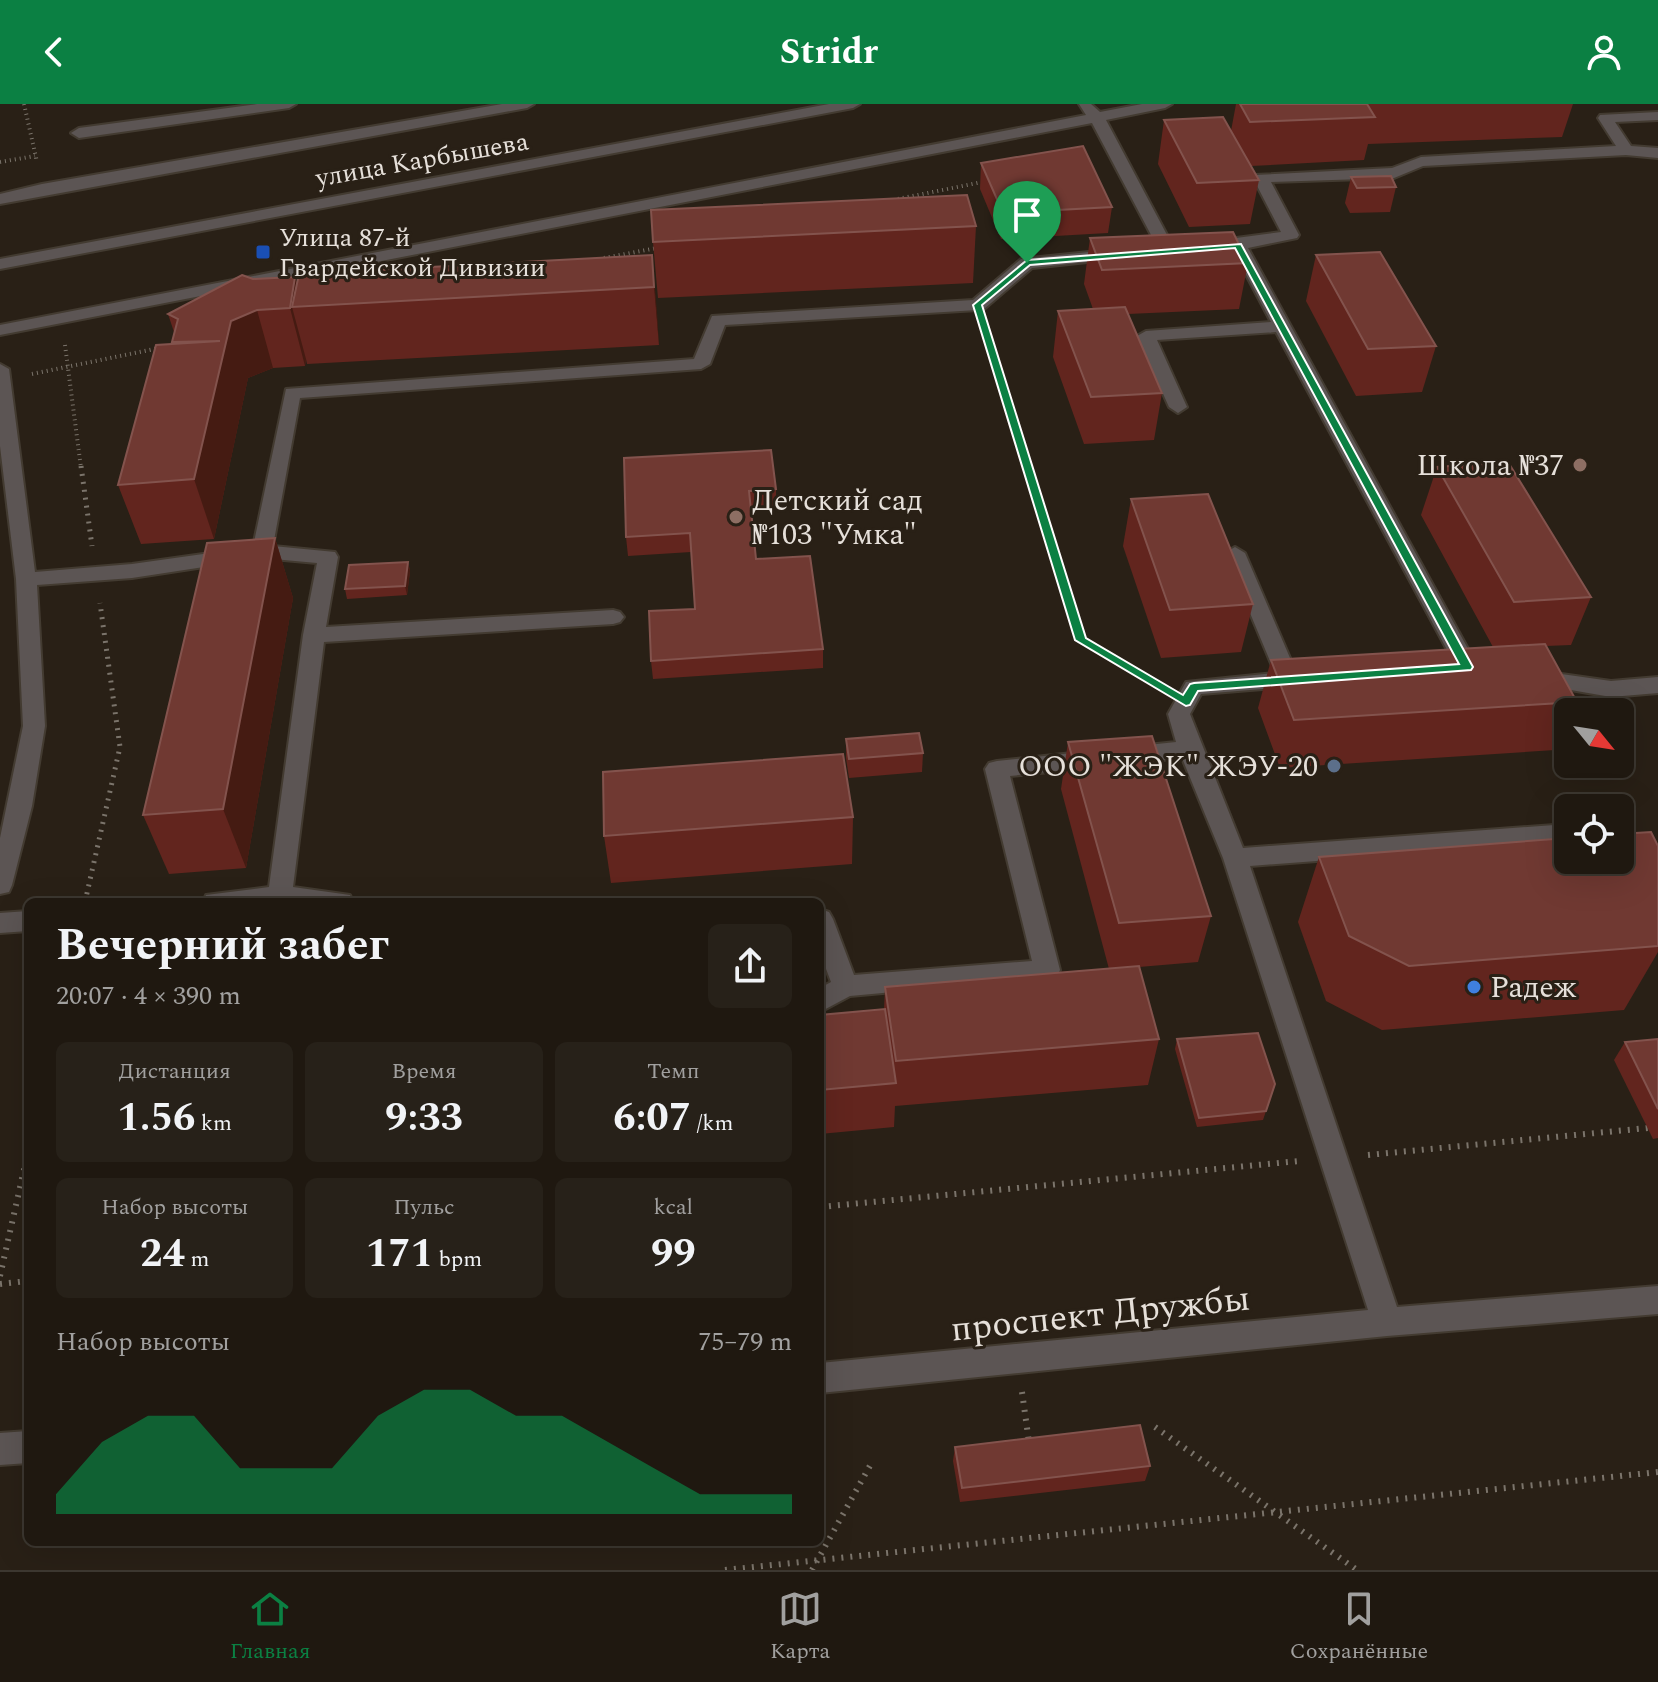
<!DOCTYPE html>
<html lang="ru">
<meta charset="utf-8">
<style>
:root{--surface:#1f1810;--page:#272119;--text:#f1f3f6;--muted:#a1a09f;--line:#3c3730;--accent:#0b8043}
body{margin:0;font-family:Spectral,serif;background:var(--page);color:var(--text);height:100vh;display:flex;flex-direction:column;font-size:30px;white-space:nowrap}
*{box-sizing:border-box;margin:0}
p{font-size:26px;color:var(--muted)}
.icon{flex:none;width:44px;height:44px;fill:none;stroke:currentColor;stroke-width:2;stroke-linecap:round;stroke-linejoin:round}
.map{position:relative;flex:1;overflow:hidden}
.drawer{position:absolute;left:24px;top:794px;width:800px;height:648px;display:flex;flex-direction:column;background:var(--surface);border-radius:12px;box-shadow:0 8px 32px #0002,0 0 0 2px var(--line)}
.drawer>*{flex:none}
.needle{width:52px;rotate:120deg}
.tools{position:absolute;left:1554px;top:594px;display:grid;gap:16px}
.tools a{display:grid;place-items:center;width:80px;height:80px;border-radius:12px;background:var(--surface);box-shadow:0 8px 32px #0002,0 0 0 2px var(--line);font-size:40px}
.pin{position:absolute;display:grid;place-items:center;width:68px;height:68px;color:#fff;margin:-82px -34px;border-radius:50% 50% 50% 0;rotate:-45deg;box-shadow:0 0 8px #0007}
.pin .icon{rotate:45deg}
.round{display:grid;place-items:center;flex:none;width:84px;height:84px;border-radius:12px;background:var(--page)}
.summary{display:flex;align-items:center;justify-content:space-between;height:136px;padding:0 32px}
h1{font-size:44px;font-weight:700;line-height:60px}
.stats{display:grid;grid-template-columns:repeat(3,1fr);gap:12px;height:136px;padding:8px 32px}
.stats div{display:grid;align-content:center;border-radius:12px;background:var(--page);text-align:center}
.stats b{font-size:40px;font-weight:700}
.stats small{font-size:22px;font-weight:400}
.stats p{font-size:22px}
.chart{height:224px;padding:16px 32px}
.chart p{display:flex;justify-content:space-between}
.chart svg{width:100%;height:144px;margin-top:8px;fill:var(--accent);opacity:.7}
header{display:flex;justify-content:space-between;align-items:center;height:104px;padding:0 32px;background:var(--accent);color:#fff;font-size:36px;font-weight:700}
.menu{display:flex;justify-content:space-around;align-items:center;height:112px;border-top:2px solid var(--line);background:var(--surface);font-size:22px;color:var(--muted)}
.menu a{display:grid;justify-items:center;gap:4px}
.menu .current{color:var(--accent)}
.map>svg:first-child{display:block}
</style>
<header><svg class="icon" aria-label="back" viewBox="0 0 24 24"><path d="M15 5l-7 7 7 7"/></svg>Stridr<svg class="icon" aria-label="person" viewBox="0 0 24 24"><circle cx="12" cy="8" r="4"/><path d="M4 21q1-7 8-7t8 7"/></svg></header>
<div class="map">
<svg width="1658" height="1466" viewBox="0 0 1658 1466">
<rect width="100%" height="100%" fill="#292016"/>
<g fill="none" stroke-linecap="round" stroke-linejoin="round">
<g stroke="#433b31" stroke-width="4">
<g id="minor">
<path d="M257,0H296L289,4L79,34L71,29L79,24Z"/>
<path d="M502,0H534L527,4L0,100V90L42,80Z"/>
<path d="M829,0H860L853,4L0,165V155Z"/>
<path d="M1079,0H1091L1100,8L1142,0H1172L1165,4L1106,16L1175,146L1173,150L1167,151L1159,146L1092,19L0,231V221L1086,11Z"/>
<path d="M1658,8V16L1615,18L1631,42L1658,44V54L1626,51L1423,62L1394,74L1271,78L1299,131L1297,134L1248,144L1478,563L1475,568H1459L1276,228L1157,236L1187,303L1178,309L1169,303L1137,232L1146,227L1271,218L1233,146L1206,148L1198,143L1206,138L1281,128L1253,74L1255,71L1392,64L1421,53L1616,42L1598,14L1600,11Z"/>
<path d="M1118,145L1126,150L1124,154L1032,164L984,205L978,206L725,221L710,260L701,265L300,294L273,442L335,448L338,453L326,523L613,506L620,508L624,513L620,518L613,520L324,538L293,783L350,791L353,798H203L206,791L269,783L303,531L317,459L262,454L132,474L37,481L45,622L32,702L12,781L9,788L0,790V734L23,622L16,475L0,342V260L9,265L35,468L132,460L253,443L286,285L694,255L712,212L973,196L1021,155Z"/>
<path d="M1235,443L1245,449L1296,568L1306,570L1309,575L1306,580L1298,582L1201,590L1190,610L1243,744L1568,720V738L1250,762L1397,1203L1658,1182V1210L1387,1232L820,1289V1259L1368,1206L1223,754L1182,654L1010,672L1060,866L1056,873L850,892L820,908V884L831,878L820,849V805L829,808L833,815L854,871L1032,857L985,665L989,659L997,657L1176,638L1168,610L1186,578L1275,569L1225,449Z"/>
<path d="M1533,566L1611,577L1658,573V589L1611,593L1525,578L1522,573L1525,568Z"/>
<path d="M28,807V827L0,829V809Z"/>
<path d="M28,1327V1359L0,1361V1329Z"/>
</g>
</g>
<g stroke="#7b746b" stroke-width="4" stroke-dasharray="1 4" stroke-linecap="butt">
<path d="M24,0L37,58"/>
<path d="M0,58L35,52"/>
<path d="M898,95L987,77"/>
<path d="M604,154L657,144"/>
<path d="M985,225L1028,364"/>
<path d="M65,241L81,364"/>
<path d="M32,270L159,244"/>
</g>
<g stroke="#7b746b" stroke-width="5" stroke-dasharray="2 6" stroke-linecap="butt">
<path d="M81,362L92,442"/>
<path d="M1027,362L1081,536L1160,583"/>
<path d="M85,798L120,643L100,499"/>
</g>
<g stroke="#7b746b" stroke-width="6" stroke-dasharray="2 7" stroke-linecap="butt">
<path d="M1368,1051L1658,1023"/>
<path d="M820,1103L1299,1057"/>
<path d="M0,1172L28,1048"/>
<path d="M0,1180L28,1177"/>
<path d="M1022,1288L1029,1338"/>
<path d="M1155,1323L1357,1466"/>
<path d="M725,1466L1658,1368"/>
<path d="M812,1466L872,1358"/>
</g>
<use href="#minor" fill="#5c5554" fill-rule="evenodd"/>
</g>
<g fill="#62251e">
<path d="M1236,0H1573L1562,33L1368,40L1364,56L1251,62L1259,76L1250,120L1189,123L1158,60L1164,16L1231,27Z"/>
<path d="M981,59L1112,103L1108,129L1001,135L980,85Z"/>
<path d="M1351,73L1396,83L1390,108L1350,109L1345,99Z"/>
<path d="M976,122L973,179L658,194L653,138Z"/>
<path d="M1090,134L1248,159L1239,205L1128,210L1162,289L1154,336L1084,340L1053,253L1058,207L1093,205L1084,180Z"/>
<path d="M652,151L659,241L307,260L306,255L305,262L273,264L248,274L214,435L141,440L118,381L172,240L174,228L168,210L295,173L297,180Z"/>
<path d="M1316,151L1436,242L1422,288L1356,292L1306,197Z"/>
<path d="M624,354L776,385V404L751,406L756,455L823,545V564L653,575L651,557L695,505L691,448L628,452L626,433Z"/>
<path d="M1437,363L1591,493L1571,541L1546,542L1577,598L1572,608H1568V618L1555,646L1280,664L1258,604L1271,556L1493,543L1421,411Z"/>
<path d="M1131,395L1253,500L1241,548L1161,554L1123,442Z"/>
<path d="M275,434L293,494L246,764L169,770L143,711Z"/>
<path d="M408,458L410,467L407,491L347,495L345,485Z"/>
<path d="M846,635L923,649L922,668L849,674L846,654Z"/>
<path d="M1068,638L1211,812L1198,858L1139,863L1159,935L1148,981L895,1002L894,1023L820,1030V911L884,906L885,883L1109,865L1061,685Z"/>
<path d="M853,713L852,760L611,779L604,732Z"/>
<path d="M1658,742V848L1624,906L1382,926L1326,897L1298,818L1319,753Z"/>
<path d="M1177,935L1275,980L1263,1016L1197,1023L1175,945Z"/>
<path d="M1658,935V1034L1653,1035L1614,956L1625,938Z"/>
<path d="M955,1343L1150,1362L1145,1377L960,1398L953,1357Z"/>
</g>
<g fill="#451b12">
<path d="M652,151L657,208L659,241L654,183Z"/>
<path d="M295,173L303,202L292,203L306,255L305,262L290,204Z"/>
<path d="M257,206L273,264L248,274L214,435L194,375L231,217Z"/>
<path d="M275,434L293,494L246,764L223,705Z"/>
<path d="M408,458L410,467L407,491L405,482Z"/>
</g>
<g fill="#703932" stroke="#83534d" stroke-width="2">
<path d="M1240,0H1367L1375,13L1250,18Z"/>
<path d="M1223,13L1259,76L1197,79L1164,16Z"/>
<path d="M1083,42L1112,103L1003,109L981,59Z"/>
<path d="M1391,72L1396,83L1357,84L1351,73Z"/>
<path d="M967,91L976,122L653,138L651,106Z"/>
<path d="M1233,128L1248,159L1102,166L1090,134Z"/>
<path d="M1380,148L1436,242L1368,245L1316,151Z"/>
<path d="M652,151L654,183L292,203L299,170Z"/>
<path d="M242,171L253,175L295,173L290,204L257,206L231,217L194,375L118,381L156,241L220,237L172,238L178,215L168,210Z"/>
<path d="M1125,203L1162,289L1091,293L1058,207Z"/>
<path d="M771,346L776,385L749,387L756,455L810,452L823,545L651,557L649,507L695,505L690,429L626,433L624,354Z"/>
<path d="M1508,358L1591,493L1514,498L1437,363Z"/>
<path d="M1208,390L1253,500L1170,506L1131,395Z"/>
<path d="M275,434L223,705L143,711L207,439Z"/>
<path d="M408,458L405,482L345,485L349,461Z"/>
<path d="M1545,540L1577,598L1294,616L1271,556Z"/>
<path d="M919,629L923,649L849,655L846,635Z"/>
<path d="M1152,632L1211,812L1119,819L1068,638Z"/>
<path d="M843,650L853,713L604,732L603,668Z"/>
<path d="M1651,728L1658,742V842L1409,862L1349,832L1319,753L1568,734V756H1620V730Z"/>
<path d="M1139,862L1159,935L896,957L885,883Z"/>
<path d="M885,905L896,979L820,986V911Z"/>
<path d="M1258,929L1275,980L1266,1007L1199,1014L1177,935Z"/>
<path d="M1658,935V1005L1625,938Z"/>
<path d="M1140,1321L1150,1362L962,1384L955,1343Z"/>
</g>
<path fill="#0b8043" stroke="#fff" stroke-width="2" fill-rule="evenodd" d="M1241,140L1473,563L1471,566L1198,587L1190,601L1186,602L1075,536L973,201L1027,156ZM1235,144L1459,560L1194,579L1190,580L1183,591L1086,534L982,201L1030,161Z"/>
<rect fill="#1a4fb4" stroke="#292016" stroke-width="3" x="255" y="140" width="16" height="16" rx="4"/>
<g fill="#8d6e63" stroke="#292016" stroke-width="3">
<circle cx="1580" cy="361" r="8"/>
<circle cx="736" cy="413" r="8"/>
</g>
<circle fill="#5c6f8a" stroke="#292016" stroke-width="3" cx="1334" cy="662" r="8"/>
<circle fill="#3f7fe0" stroke="#292016" stroke-width="3" cx="1474" cy="883" r="8"/>
<g text-anchor="middle" stroke-width="6" stroke-linejoin="round" paint-order="stroke">
<g font-size="26" fill="#e6e0da" stroke="#292016">
<text transform="translate(422 55) rotate(-10)" y="9">улица Карбышева</text>
</g>
<g font-size="26" fill="#e6e0da" stroke="#292016" text-anchor="start">
<text x="279" y="142">Улица 87-й<tspan x="279" dy="30">Гвардейской Дивизии</tspan></text>
</g>
<g font-size="30" fill="#e6e0da" stroke="#292016" text-anchor="end">
<text x="1564" y="371">Школа №37</text>
<text x="752" y="406" text-anchor="start">Детский сад<tspan x="752" dy="34">№103 "Умка"</tspan></text>
<text x="1318" y="672">ООО "ЖЭК" ЖЭУ-20</text>
<text x="1490" y="893" text-anchor="start">Радеж</text>
</g>
<g font-size="36" fill="#e6e0da" stroke="#292016">
<text transform="translate(1100 1208) rotate(-6)" y="13">проспект Дружбы</text>
</g>
</g>
</svg>
<div class="tools">
<a><svg class="needle" viewBox="-14 -14 28 28"><path d="M0-13l5 13h-10z" fill="#e53935"/><path d="M0 13l5-13h-10z" fill="#a1a09f"/></svg></a>
<a><svg class="icon" aria-label="locate" viewBox="0 0 24 24"><circle cx="12" cy="12" r="6"/><path d="M12 2v4M12 18v4M2 12h4M18 12h4"/></svg></a>
</div>
<div class="pin" style="left:1027px;top:159px;background:#1e9e55"><svg class="icon" aria-label="arrive" viewBox="0 0 24 24"><path d="M6 21V4h12l-3 4 3 4H6"/></svg></div>
<section class="drawer">
<div class="summary"><div><h1>Вечерний забег</h1><p>20:07 · 4 × 390 m</p></div><a class="round"><svg class="icon" aria-label="share" viewBox="0 0 24 24"><path d="M12 15V3M7 8l5-5 5 5M5 13v7h14v-7"/></svg></a></div>
<div class="stats">
<div><p>Дистанция</p><b>1.56<small> km</small></b></div>
<div><p>Время</p><b>9:33</b></div>
<div><p>Темп</p><b>6:07<small> /km</small></b></div>
</div>
<div class="stats">
<div><p>Набор высоты</p><b>24<small> m</small></b></div>
<div><p>Пульс</p><b>171<small> bpm</small></b></div>
<div><p>kcal</p><b>99</b></div>
</div>
<div class="chart"><p><span>Набор высоты</span>75–79 m</p>
<svg viewBox="0 0 160 44" preserveAspectRatio="none"><path d="M0 44V38L10 22L20 14L30 14L40 30L50 30L60 30L70 14L80 6L90 6L100 14L110 14L120 22L130 30L140 38L150 38L160 38V44z"/></svg>
</div>
</section>
</div>
<nav class="menu">
<a class="current"><svg class="icon" aria-label="home" viewBox="0 0 24 24"><path d="M3 11l9-7 9 7M6 9v11h12V9"/></svg>Главная</a>
<a><svg class="icon" aria-label="map" viewBox="0 0 24 24"><path d="M3 6l6-2 6 2 6-2v14l-6 2-6-2-6 2zM9 4v14M15 6v14"/></svg>Карта</a>
<a><svg class="icon" aria-label="saved" viewBox="0 0 24 24"><path d="M7 4h10v16l-5-4-5 4z"/></svg>Сохранённые</a>
</nav>
